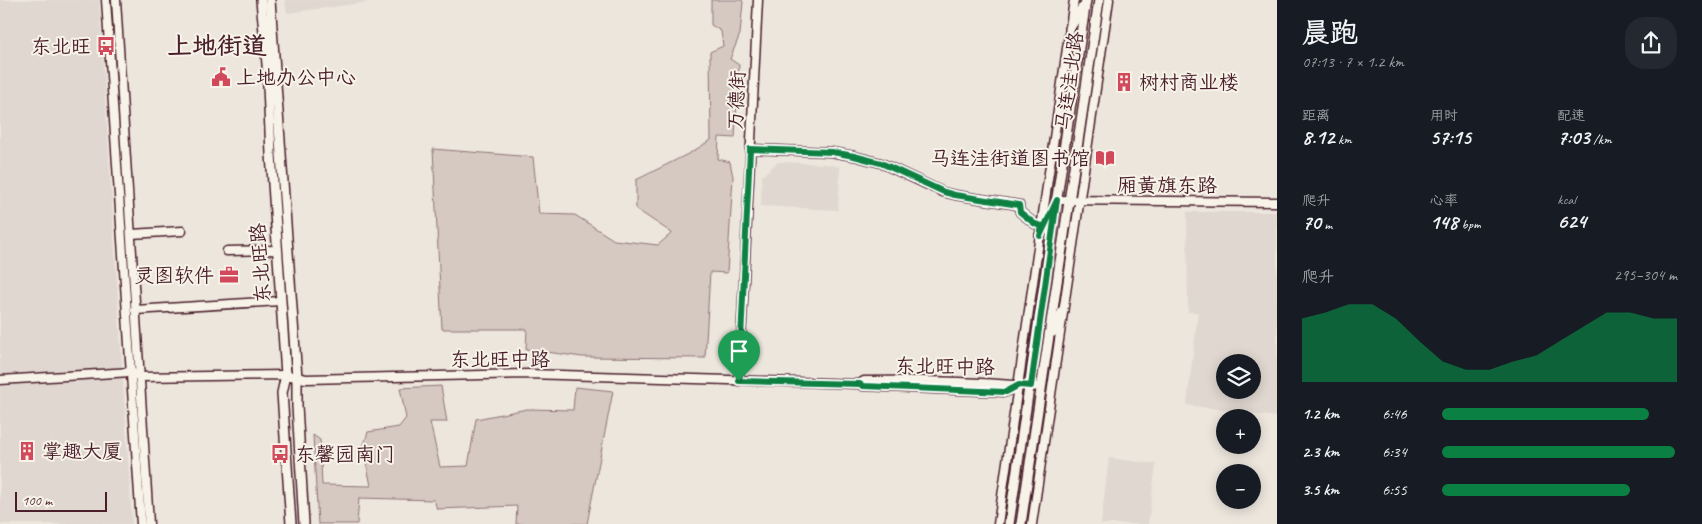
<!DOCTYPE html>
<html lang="zh">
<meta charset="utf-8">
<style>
:root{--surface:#171b24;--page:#242831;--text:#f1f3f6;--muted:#9ea1a6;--accent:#0b8043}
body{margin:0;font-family:Caveat,"LXGW WenKai TC",sans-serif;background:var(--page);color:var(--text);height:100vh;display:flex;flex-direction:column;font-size:19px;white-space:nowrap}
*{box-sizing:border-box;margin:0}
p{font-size:16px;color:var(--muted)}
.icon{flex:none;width:28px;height:28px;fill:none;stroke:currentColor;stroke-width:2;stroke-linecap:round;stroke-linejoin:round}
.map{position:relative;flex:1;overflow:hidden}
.drawer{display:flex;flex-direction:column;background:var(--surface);width:425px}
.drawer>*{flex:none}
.controls{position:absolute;left:1216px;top:354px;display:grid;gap:10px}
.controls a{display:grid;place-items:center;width:45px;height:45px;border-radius:50%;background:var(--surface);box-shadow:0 2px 12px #0003;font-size:25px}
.scale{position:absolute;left:15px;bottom:12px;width:92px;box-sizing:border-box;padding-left:5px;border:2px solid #4a1f2b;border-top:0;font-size:14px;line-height:18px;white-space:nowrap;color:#4a1f2b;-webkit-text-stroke:4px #f7f3e8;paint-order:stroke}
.pin{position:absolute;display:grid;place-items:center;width:42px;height:42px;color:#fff;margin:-51px -21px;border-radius:50% 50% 50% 0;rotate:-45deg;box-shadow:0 0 5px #0007}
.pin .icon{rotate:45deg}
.round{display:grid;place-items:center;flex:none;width:52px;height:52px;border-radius:20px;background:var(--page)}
.head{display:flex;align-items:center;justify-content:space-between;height:85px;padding:0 25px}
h1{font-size:28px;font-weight:600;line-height:38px}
.metrics{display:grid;grid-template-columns:repeat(3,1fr);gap:8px;height:85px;padding:5px 25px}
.metrics div{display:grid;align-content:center}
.metrics b{font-size:21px;font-weight:600}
.metrics small{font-size:14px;font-weight:400}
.metrics p{font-size:14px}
.chart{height:140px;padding:10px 25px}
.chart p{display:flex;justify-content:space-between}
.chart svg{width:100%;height:90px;margin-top:5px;fill:var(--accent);opacity:.7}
ul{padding:0 25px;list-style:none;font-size:16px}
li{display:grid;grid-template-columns:80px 60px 1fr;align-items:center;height:38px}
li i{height:12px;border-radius:6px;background:var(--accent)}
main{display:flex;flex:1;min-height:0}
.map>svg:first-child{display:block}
</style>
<main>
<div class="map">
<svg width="1277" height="524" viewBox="0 0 1277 524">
<rect width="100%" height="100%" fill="#ece6dd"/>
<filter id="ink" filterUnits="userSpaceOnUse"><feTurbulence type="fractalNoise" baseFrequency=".02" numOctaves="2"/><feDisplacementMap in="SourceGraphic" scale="10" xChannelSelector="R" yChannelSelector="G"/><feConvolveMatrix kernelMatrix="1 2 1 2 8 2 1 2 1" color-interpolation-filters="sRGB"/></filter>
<g filter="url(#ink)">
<g fill="#e0d7d0" fill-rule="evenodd">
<path d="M0,0H99L132,524H0Z"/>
<path d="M285,0H368V2L287,13Z"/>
<path d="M778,162L826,164L840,167L838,210L761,206L762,176Z"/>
<path d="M1187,212H1277V417L1187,405L1198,312H1188ZM1225,362H1252V390H1225Z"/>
<path d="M1109,458L1156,464L1148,524H1101Z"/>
</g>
<g fill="#d5c9c2" stroke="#907476">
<path d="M711,0H742L743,2L740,34L730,59L739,65L735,138L719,137L718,159L730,162L733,177L727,273L710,272L705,358L582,357L526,349L527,329H442L433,149L533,157L539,214L575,215L614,240L658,245L672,233L636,209V180L692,152L711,140L710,52L723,46L721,31L711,25Z"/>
<path d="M441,386L447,422H430L440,467L468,466L476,419L527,409L573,410L575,387L613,391L587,524H516L517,506L437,509L434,500L359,498L357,524H318L313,435L320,440L322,485L371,486L363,447L368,432L399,427L406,418L400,388Z"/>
</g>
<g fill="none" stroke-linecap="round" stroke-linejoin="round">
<g stroke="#4a1f2b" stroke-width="11">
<g id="minor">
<path d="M106,0L141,524"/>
<path d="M116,0L149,524"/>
<path d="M750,149L831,152L854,156L881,163L943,192L955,195L1019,205L1020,212L1035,224L1042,226"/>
<path d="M1057,200L1277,202"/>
<path d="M131,234L182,231"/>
<path d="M227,251L277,250"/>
<path d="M135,310L280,301"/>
<path d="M131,372L140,377L286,375L306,379L528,374L860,384L863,386L1006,392L1019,385"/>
<path d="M0,380L131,372"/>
<path d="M739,381L758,0"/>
<path d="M860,384L864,381C923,380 982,382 1041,387"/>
<path d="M998,524L1074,0"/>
<path d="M1032,524L1109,0"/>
</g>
</g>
<g stroke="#4a1f2b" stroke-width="12">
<g id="major">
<path d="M261,0L267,64L271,154L286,375L282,393L291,524"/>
<path d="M270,0L297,378V406L304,524"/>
<path d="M1070,28L1082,8"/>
<path d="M1040,235L1053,209"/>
<path d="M1053,332L1063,310"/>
<path d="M1009,524L1086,0"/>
<path d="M1021,524L1099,0"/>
</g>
</g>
<use href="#minor" stroke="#f7f3e8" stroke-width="8"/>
<use href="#major" stroke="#f7f3e8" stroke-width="9"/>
</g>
</g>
<g fill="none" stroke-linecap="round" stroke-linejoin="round" filter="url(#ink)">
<g stroke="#fff" stroke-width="10">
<path id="route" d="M750,149L832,152L854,156L881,163L944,192L955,195L1019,205L1020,212L1035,224L1042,226L1040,236L1057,200L1031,386L1019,385L1006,392L863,386L860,384L739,381Z"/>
</g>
<use href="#route" stroke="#0b8043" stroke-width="6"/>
</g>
<defs>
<g id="bus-bare" transform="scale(1.5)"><path d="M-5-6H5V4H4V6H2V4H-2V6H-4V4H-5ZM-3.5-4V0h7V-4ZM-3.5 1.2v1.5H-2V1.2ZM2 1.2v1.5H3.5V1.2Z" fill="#d1495b" stroke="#f7f3e8" stroke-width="2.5" paint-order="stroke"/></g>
<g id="civic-bare" transform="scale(1.5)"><path d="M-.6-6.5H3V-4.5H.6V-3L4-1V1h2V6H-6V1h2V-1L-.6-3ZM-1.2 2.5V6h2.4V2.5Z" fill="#d1495b" stroke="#f7f3e8" stroke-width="2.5" paint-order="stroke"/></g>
<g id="building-bare" transform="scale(1.5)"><path d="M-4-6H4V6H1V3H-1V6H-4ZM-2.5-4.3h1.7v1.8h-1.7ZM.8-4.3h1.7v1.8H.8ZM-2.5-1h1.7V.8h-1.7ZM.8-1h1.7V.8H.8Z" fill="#d1495b" stroke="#f7f3e8" stroke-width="2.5" paint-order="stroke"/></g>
<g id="library-bare" transform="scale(1.5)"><path d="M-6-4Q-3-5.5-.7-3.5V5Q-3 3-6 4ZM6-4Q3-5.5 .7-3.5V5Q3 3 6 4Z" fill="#d1495b" stroke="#f7f3e8" stroke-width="2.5" paint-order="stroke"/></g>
<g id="office-bare" transform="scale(1.5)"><path d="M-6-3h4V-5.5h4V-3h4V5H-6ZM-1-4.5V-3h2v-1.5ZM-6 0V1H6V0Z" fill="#d1495b" stroke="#f7f3e8" stroke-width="2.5" paint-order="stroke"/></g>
</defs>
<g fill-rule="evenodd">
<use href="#bus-bare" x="106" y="46"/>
<use href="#civic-bare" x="221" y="77"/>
<use href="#building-bare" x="1124" y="82"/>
<use href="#library-bare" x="1105" y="158"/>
<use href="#office-bare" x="229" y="275"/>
<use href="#building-bare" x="27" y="451"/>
<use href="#bus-bare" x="280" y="454"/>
</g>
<g text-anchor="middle" stroke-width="4" stroke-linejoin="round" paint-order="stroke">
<g font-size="20" fill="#4a1f2b" stroke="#f7f3e8" text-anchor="start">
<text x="91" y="53" text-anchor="end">东北旺</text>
<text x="236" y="84">上地办公中心</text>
<text x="1139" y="89">树村商业楼</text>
<text x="1090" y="165" text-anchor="end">马连洼街道图书馆</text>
<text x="214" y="282" text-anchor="end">灵图软件</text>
<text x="42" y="458">掌趣大厦</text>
<text x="295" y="461">东馨园南门</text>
</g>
<g font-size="20" fill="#4a1f2b" stroke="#f7f3e8">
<text transform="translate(1069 81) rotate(-82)" y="7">马连洼北路</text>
<text transform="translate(736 100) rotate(-87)" y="7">万德街</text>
<text x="1167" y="192">厢黄旗东路</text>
<text transform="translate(260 263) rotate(-94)" y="7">东北旺路</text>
<text x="500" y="366">东北旺中路</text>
<text transform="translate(945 366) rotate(1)" y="7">东北旺中路</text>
</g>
<g font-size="25" font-weight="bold" fill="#4a1f2b" stroke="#f7f3e8">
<text x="217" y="54">上地街道</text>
</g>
</g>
</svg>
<div class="controls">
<a><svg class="icon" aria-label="layers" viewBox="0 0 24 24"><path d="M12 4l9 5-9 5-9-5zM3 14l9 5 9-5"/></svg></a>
<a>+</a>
<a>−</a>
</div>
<div class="scale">100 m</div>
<div class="pin" style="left:739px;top:381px;background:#1e9e55"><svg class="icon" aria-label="arrive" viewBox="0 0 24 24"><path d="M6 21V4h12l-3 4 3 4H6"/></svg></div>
</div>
<section class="drawer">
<div class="head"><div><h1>晨跑</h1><p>07:13 · 7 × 1.2 km</p></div><a class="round"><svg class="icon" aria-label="share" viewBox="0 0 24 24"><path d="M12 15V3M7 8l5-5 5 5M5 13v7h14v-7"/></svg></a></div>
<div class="metrics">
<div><p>距离</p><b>8.12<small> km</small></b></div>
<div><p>用时</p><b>57:15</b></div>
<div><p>配速</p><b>7:03<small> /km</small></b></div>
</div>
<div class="metrics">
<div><p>爬升</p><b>70<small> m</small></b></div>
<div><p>心率</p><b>148<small> bpm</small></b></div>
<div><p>kcal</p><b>624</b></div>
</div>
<div class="chart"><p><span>爬升</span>295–304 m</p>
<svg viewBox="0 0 160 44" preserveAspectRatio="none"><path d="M0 44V13L10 10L20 6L30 6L40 13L50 24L60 34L70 38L80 38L90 34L100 31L110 24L120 17L130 10L140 10L150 13L160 13V44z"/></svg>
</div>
<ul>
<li><b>1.2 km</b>6:46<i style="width:88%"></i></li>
<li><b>2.3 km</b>6:34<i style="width:99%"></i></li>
<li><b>3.5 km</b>6:55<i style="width:80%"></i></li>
</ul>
</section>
</main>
